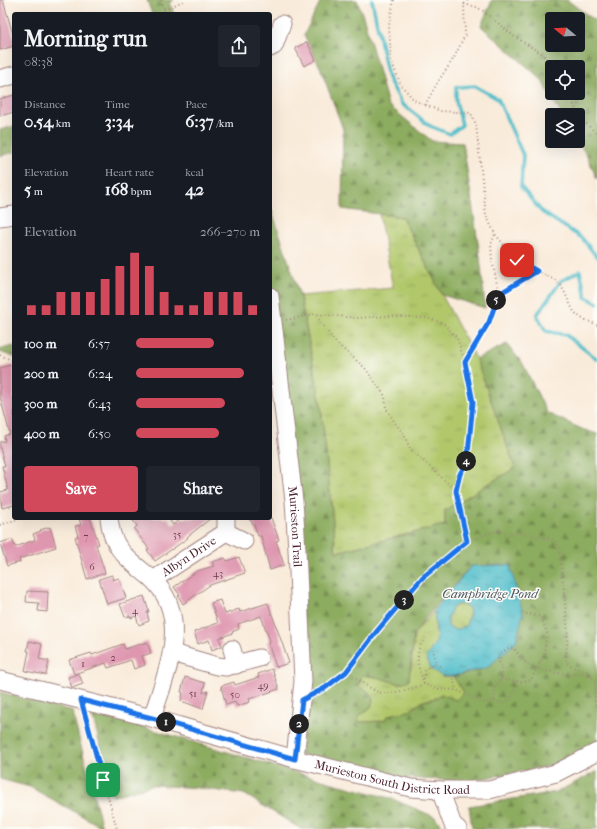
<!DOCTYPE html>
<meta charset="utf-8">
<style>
:root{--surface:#171b24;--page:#20242c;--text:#f1f3f6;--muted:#9ea1a6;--accent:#d1495b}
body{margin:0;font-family:"IM FELL French Canon",serif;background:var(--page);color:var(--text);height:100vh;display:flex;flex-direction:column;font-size:15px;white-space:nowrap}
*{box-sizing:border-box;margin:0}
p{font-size:13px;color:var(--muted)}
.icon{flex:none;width:22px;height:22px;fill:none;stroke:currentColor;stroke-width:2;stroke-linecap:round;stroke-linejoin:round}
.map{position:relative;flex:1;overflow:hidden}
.side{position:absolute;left:12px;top:12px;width:260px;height:508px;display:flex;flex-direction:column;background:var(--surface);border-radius:4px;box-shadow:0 4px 16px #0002}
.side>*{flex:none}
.needle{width:26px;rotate:288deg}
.fabs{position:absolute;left:545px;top:12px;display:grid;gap:8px}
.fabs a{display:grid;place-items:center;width:40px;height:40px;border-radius:4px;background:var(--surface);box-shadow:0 4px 16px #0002;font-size:20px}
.pin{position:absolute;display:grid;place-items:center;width:34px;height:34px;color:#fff;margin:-17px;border-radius:8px;box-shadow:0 2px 6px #0006}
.km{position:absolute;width:20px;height:20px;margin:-10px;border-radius:50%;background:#222;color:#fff;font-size:11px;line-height:20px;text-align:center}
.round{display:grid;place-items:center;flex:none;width:42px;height:42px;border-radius:4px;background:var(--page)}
.summary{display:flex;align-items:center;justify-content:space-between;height:68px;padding:0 12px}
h1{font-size:22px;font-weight:700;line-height:30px}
.metrics{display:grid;grid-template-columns:repeat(3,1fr);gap:6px;height:68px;padding:4px 12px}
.metrics div{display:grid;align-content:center}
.metrics b{font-size:17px;font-weight:700}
.metrics small{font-size:11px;font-weight:400}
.metrics p{font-size:11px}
.chart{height:112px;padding:8px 12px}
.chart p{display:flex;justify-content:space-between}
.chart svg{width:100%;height:72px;margin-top:4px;stroke:var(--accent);stroke-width:6}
.action{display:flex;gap:8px;margin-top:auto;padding:8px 12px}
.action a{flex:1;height:46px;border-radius:4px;background:var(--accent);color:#fff;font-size:16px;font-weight:700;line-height:46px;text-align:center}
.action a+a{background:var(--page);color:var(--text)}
ul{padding:0 12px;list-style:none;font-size:13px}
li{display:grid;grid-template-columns:64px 48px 1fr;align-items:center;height:30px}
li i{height:10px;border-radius:5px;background:var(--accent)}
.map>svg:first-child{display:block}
</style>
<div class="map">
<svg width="597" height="829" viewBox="0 0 597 829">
<defs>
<pattern id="grass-tufts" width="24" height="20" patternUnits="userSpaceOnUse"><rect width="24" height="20" fill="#b1c76b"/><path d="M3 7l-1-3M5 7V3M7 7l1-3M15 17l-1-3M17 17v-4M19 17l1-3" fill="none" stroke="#9aaa5d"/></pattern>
<pattern id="forest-firs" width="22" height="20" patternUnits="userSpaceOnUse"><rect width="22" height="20" fill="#8cac5f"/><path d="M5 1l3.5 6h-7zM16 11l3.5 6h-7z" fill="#748b4f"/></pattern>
<pattern id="water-ripples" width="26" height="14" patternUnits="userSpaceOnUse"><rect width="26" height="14" fill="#51beca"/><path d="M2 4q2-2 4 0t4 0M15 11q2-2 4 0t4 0" fill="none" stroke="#459aa4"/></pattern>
</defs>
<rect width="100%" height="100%" fill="#fdfcf7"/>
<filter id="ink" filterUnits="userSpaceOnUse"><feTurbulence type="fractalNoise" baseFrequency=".025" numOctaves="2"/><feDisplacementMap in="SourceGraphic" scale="8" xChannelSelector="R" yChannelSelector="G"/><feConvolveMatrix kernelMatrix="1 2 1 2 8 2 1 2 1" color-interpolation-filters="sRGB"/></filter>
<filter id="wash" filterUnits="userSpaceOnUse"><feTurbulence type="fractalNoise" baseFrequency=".012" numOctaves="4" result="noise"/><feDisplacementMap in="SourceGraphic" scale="16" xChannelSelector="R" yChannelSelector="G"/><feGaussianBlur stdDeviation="0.9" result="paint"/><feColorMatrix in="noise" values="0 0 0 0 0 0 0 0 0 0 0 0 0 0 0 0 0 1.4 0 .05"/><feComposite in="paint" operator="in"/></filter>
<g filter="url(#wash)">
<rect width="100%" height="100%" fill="#f9ebda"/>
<g fill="url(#grass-tufts)" stroke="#7e734b">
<path d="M379,214L402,217L442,295L476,359L515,468L445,510V525L336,552L321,405L300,296L393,288Z"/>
<path d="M461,604L468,607L470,612L466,626L455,630L448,627V617L454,606Z"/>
<path d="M434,611L437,640L427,658L442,676H453L464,692L456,700L441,694L436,698L423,701L409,711L389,715L384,721L359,722L358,717L371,707L358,687L362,675L376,677L411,669L414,634Z"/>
</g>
<g fill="url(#forest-firs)" stroke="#6b6645" fill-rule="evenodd">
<path d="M147,0H174L169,3L174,14H152Z"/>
<path d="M321,0H357L364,19L388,105L432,141L463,143L480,256L485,308L442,295L402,217L342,209L343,129L320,67L304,35Z"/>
<path d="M492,0H567L597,22V179L588,158L578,141V115H562L541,79L481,26ZM552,19H578V45H552ZM552,67H578V93H552Z"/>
<path d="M14,126V152L0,156V130Z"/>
<path d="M270,205L300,296L321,405L336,552L445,525V510L515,468L476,359L507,344L523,364L547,413L582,429L597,434V745L550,766L469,781L397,778L300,755L309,689L270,320ZM471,566L487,668L453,676L464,692L456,700L441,694L436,698L423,701L409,711L389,715L384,721L359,722L358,717L371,707L374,698L368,691L359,687L362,675L376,677L400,684L409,680L414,634L425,619Z"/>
<path d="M14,346V357L0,352V349Z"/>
<path d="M0,692L72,711L102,827L30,787L0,779Z"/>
<path d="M92,714L133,724L329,782L390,798L435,817L444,829H301L244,794L199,788L153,785L113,796Z"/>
<path d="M597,771V829H477L472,827L469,806L557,792Z"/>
</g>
<path fill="url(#water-ripples)" stroke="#4e6e7a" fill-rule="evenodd" d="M510,565L523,613L516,642L487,668L453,676H442L432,670L426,658L437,640L434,611L471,566ZM461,604L468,607L470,612L466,626L455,630L448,627V617L454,606Z"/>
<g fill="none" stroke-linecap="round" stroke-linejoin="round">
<g stroke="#51beca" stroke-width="3.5">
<path d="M372,0L388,78L402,104L430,126L450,134L462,125L456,101V87L475,86L498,99L523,155L521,187L542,212L582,238L597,257"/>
<path d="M597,303L586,297L580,271L561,281L537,315L546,331L566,335L597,359"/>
</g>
</g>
<g id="blocks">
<g fill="#df97b0">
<path d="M0,0H3L14,38V46L0,50Z"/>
<path d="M307,42L316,60L304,66L295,48Z"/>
<path d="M14,95V112L0,116V99Z"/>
<path d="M14,364V505L2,508L0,492L8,490L2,466H5L0,448V442L5,441L4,436L10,434L0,397V368Z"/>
<path d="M79,518H90L99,544L96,545L105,573L87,579L75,537L78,536L75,526L81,525Z"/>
<path d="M131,518H168L173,525L182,518H211L187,537L188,538L155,561L147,550L149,549L134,529L137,526Z"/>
<path d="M249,518H271L279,540L276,541L284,565L270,570L261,536H258L255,527Z"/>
<path d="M50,527L56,547L19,559L20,562L7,566L0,543L12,539L15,547L35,540L33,534L41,531L40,530Z"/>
<path d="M239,557L245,573L210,585L183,604L178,596L180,595L174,587L197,571L214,566L212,562L225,558L227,561Z"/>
<path d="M112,575L113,580L119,578L126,598L107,604L99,579Z"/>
<path d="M27,591L48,592L47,612L38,611L39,603L26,602Z"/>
<path d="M144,596L149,612H147L149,621L139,625L136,616L131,618L130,616L125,617L120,604Z"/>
<path d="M220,600L225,614L239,609L240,612L268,603L289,663L276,667L268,642L270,641L261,616L238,624L239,629L232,632L233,633L219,638L222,646L212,650L209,640L198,644L194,632L218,623L211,603Z"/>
<path d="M29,641L42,644L39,659L49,661L46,675L25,671L29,651H27Z"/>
<path d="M147,642L151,653L142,656L145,665L134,669L131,660L108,668L106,663L74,674L69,660L91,653L92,655L123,644L125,649Z"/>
<path d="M272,669L279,689L249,699L250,702L237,706L235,702L226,705L221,686L234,682L235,685L259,677L258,674Z"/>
<path d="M79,674L83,684L72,688L68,677Z"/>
<path d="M185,677L205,683L203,693L208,691L203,709L181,701L183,693L181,692Z"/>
</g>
</g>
</g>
<g filter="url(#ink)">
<use href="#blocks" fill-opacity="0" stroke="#a28582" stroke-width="1"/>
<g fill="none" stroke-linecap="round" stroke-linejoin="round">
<g stroke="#a28582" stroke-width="19">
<g id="minor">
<path d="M270,48L274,46L282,24"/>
<path d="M0,79L14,75"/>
<path d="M0,217L14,215"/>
<path id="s1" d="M270,296L294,501L297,550L303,681L295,759"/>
<path d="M109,518C110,525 111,533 114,539C121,556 138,567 151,578C193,617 166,672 152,718"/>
<path d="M226,532L244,541"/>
<path id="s2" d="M153,580L226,532V518"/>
<path d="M232,649L236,665"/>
<path d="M172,653L217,666L226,667L259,658"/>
<path id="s3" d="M0,680L152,718L295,759L411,788L440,790H489L556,773L597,752"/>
<path d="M440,790L453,825L458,829"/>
</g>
</g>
<g stroke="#a28582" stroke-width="2" stroke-dasharray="1 3" stroke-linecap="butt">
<path d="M161,0L166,14"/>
<path d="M394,0L389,25L391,60L401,85L414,100L425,105L441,111L471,113L476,124L486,215L495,234L517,260L555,280L561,285L574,312L581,318L597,325"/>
<path d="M464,4L476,7L482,10L515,37L541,53L554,67"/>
<path d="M164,10L185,0"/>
<path d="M569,93L578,115"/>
<path d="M425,105L439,80L454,58L465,35L464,4L468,0"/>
<path d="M578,115L579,117L597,134"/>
<path d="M499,294L537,271"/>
<path d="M286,320L315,314L356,318L390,316L426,318L443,323L457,338L465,362L473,402L468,454L465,465L460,474L456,491L429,466L410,449L404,434L395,423L386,408L385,396L365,368L334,341L315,314"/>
<path d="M0,355L14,361"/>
<path d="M465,362L489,322L499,294L492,260L491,245L495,234"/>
<path d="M456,491L467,541"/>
<path d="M0,525L22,518"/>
<path d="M436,663L453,677L456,690"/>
<path d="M346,672C355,677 369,688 378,692C388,696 415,688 424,684L438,689L456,690L484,703L494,701L495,688L501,679L503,672L497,657L510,647C517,649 519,657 525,662C539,673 573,676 589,673L596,684L595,703L597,706"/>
<path d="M424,679L425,671L429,666L436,663L433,649"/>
<path d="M501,679L521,682L531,680L544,654L547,633L541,617L523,613"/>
<path d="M424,684C418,667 413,654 425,638"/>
<path d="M316,693L325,688L346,672L377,631L422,578L467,541L497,530L509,534L524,533L553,540L558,544L560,550L568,633L566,654V662L575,668L589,673"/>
<path d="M494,701L501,703L509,701L515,691L516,681"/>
<path d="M85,715L117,829"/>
</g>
<use href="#minor" stroke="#fff" stroke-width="17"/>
</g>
</g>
<g fill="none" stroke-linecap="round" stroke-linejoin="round" filter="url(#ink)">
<g stroke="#fff" stroke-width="8">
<path id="route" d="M103,780L81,700L152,718L295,759L302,700L325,688L346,672L377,631L422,578L467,541L456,491L460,474L465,465L468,454L473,402L465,362L489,322L499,294L537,271L517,260"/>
</g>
<use href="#route" stroke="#1a73e8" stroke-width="5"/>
</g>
<g text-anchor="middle" stroke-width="3" stroke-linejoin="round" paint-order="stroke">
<g font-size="10" fill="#6f3d4c">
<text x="177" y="538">35</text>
<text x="86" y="540">7</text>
<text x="92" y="570">6</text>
<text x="218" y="577">43</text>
<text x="135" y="614">4</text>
<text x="113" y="661">2</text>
<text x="83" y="667">1</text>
<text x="263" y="689">49</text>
<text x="193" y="697">51</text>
<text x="235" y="698">50</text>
</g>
<g font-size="12" fill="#4a1f2b" stroke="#fdfcf7">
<text dy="4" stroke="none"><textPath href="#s1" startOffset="232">Murieston Trail</textPath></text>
<text dy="4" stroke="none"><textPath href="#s2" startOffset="43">Albyn Drive</textPath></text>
<text dy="4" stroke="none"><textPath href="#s3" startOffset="405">Murieston South District Road</textPath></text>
</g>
<g font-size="13" font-style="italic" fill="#4c5763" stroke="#fdfcf7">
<text x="490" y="598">Campbridge Pond</text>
</g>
</g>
</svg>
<div class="fabs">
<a><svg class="needle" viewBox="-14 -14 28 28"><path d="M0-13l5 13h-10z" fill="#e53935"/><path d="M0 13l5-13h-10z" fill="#9ea1a6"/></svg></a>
<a><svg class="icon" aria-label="locate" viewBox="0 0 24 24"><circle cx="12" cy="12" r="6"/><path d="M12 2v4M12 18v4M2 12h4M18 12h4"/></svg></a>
<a><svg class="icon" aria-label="layers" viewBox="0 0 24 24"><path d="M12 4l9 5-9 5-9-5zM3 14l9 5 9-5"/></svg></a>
</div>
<div class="pin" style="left:103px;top:780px;background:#1e9e55"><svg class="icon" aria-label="arrive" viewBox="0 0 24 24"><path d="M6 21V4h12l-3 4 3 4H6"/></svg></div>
<div class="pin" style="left:517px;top:260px;background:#d93025"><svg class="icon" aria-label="check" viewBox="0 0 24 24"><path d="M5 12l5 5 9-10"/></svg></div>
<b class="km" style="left:166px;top:722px">1</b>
<b class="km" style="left:299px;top:724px">2</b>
<b class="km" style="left:404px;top:600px">3</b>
<b class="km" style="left:466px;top:461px">4</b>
<b class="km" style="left:496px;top:300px">5</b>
<section class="side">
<div class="summary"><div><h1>Morning run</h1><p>08:38</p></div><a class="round"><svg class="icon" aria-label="share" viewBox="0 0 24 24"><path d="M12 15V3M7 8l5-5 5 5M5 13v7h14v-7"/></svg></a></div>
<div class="metrics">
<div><p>Distance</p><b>0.54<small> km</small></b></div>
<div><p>Time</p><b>3:34</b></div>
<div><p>Pace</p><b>6:37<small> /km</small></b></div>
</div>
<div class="metrics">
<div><p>Elevation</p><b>5<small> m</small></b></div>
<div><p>Heart rate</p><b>168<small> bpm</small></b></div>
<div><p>kcal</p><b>42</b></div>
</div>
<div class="chart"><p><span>Elevation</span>266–270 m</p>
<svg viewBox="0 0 160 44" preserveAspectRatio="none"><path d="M5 44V38M15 44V38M25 44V30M35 44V30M45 44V30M55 44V22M65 44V14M75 44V6M85 44V14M95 44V30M105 44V38M115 44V38M125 44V30M135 44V30M145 44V30M155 44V38"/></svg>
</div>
<ul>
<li><b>100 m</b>6:57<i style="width:63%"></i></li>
<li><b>200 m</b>6:24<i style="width:87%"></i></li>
<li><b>300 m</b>6:43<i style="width:72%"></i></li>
<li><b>400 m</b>6:50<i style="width:67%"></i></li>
</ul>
<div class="action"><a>Save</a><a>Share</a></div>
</section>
</div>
